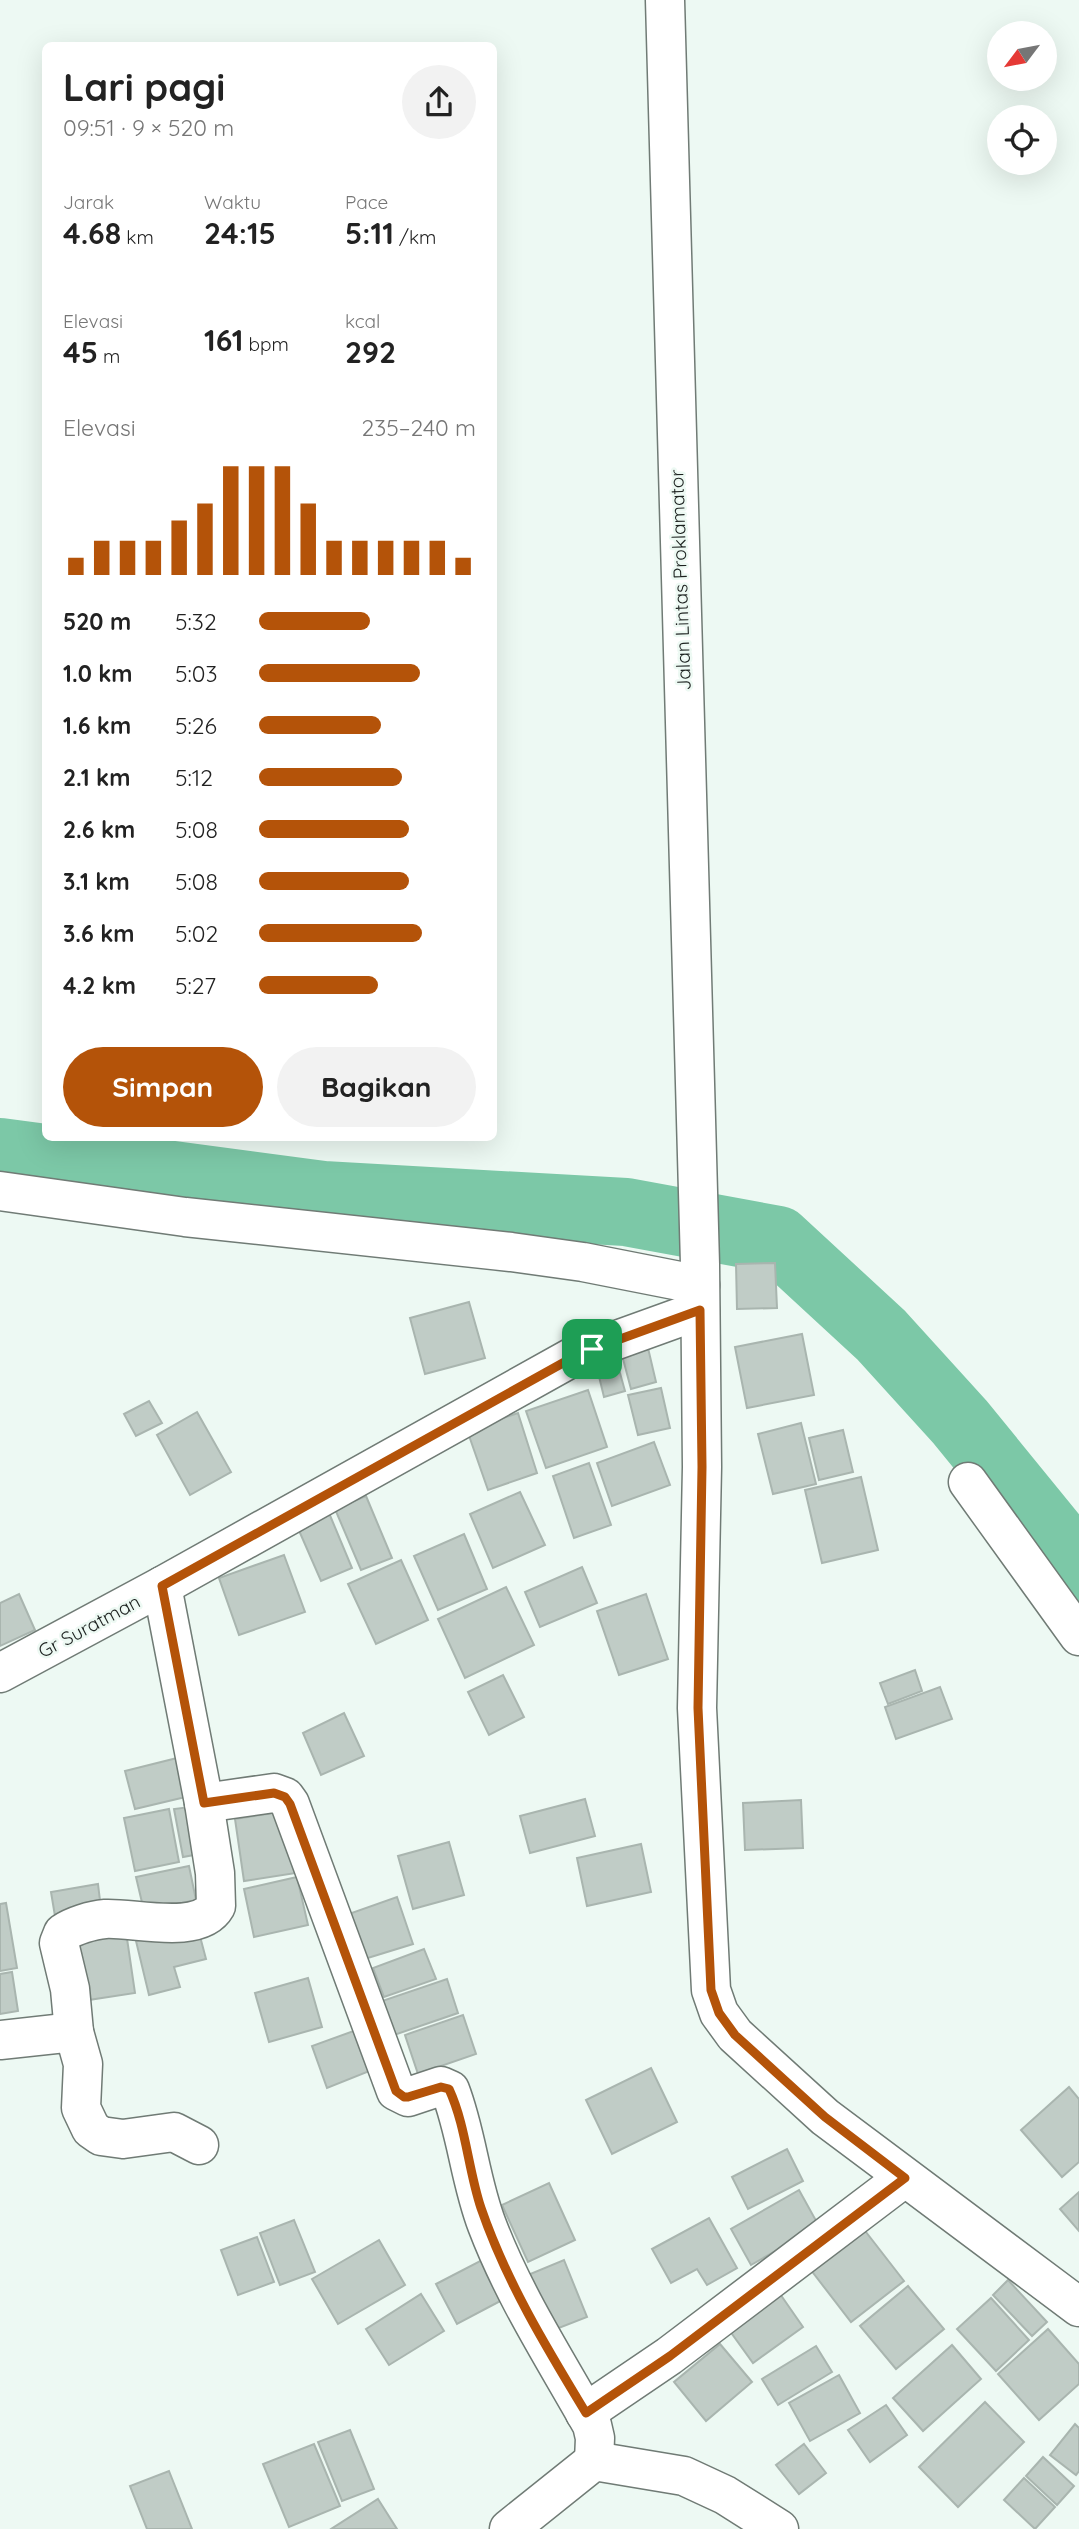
<!DOCTYPE html>
<html lang="id">
<meta charset="utf-8">
<style>
:root{--surface:#fff;--page:#f2f2f2;--text:#222;--muted:#767676;--accent:#b45309}
body{margin:0;font-family:Quicksand,sans-serif;background:var(--page);color:var(--text);height:100vh;display:flex;flex-direction:column;font-size:26px;white-space:nowrap}
*{box-sizing:border-box;margin:0}
p{font-size:23px;color:var(--muted)}
.icon{flex:none;width:38px;height:38px;fill:none;stroke:currentColor;stroke-width:2;stroke-linecap:round;stroke-linejoin:round}
.map{position:relative;flex:1;overflow:hidden}
.side{position:absolute;left:42px;top:42px;width:455px;height:1099px;display:flex;flex-direction:column;background:var(--surface);border-radius:10px;box-shadow:0 7px 28px #0002}
.side>*{flex:none}
.needle{width:46px;rotate:238deg}
.fabs{position:absolute;left:987px;top:21px;display:grid;gap:14px}
.fabs a{display:grid;place-items:center;width:70px;height:70px;border-radius:50%;background:var(--surface);box-shadow:0 7px 28px #0002;font-size:35px}
.pin{position:absolute;display:grid;place-items:center;width:60px;height:60px;color:#fff;margin:-30px;border-radius:14px;box-shadow:0 4px 10px #0006}
.round{display:grid;place-items:center;flex:none;width:74px;height:74px;border-radius:37px;background:var(--page)}
.headline{display:flex;align-items:center;justify-content:space-between;height:119px;padding:0 21px}
h1{font-size:38px;font-weight:800;line-height:52px}
.stats{display:grid;grid-template-columns:repeat(3,1fr);gap:10px;height:119px;padding:7px 21px}
.stats div{display:grid;align-content:center}
.stats b{font-size:30px;font-weight:800}
.stats small{font-size:19px;font-weight:400}
.stats p{font-size:19px}
.chart{height:196px;padding:14px 21px}
.chart p{display:flex;justify-content:space-between}
.chart svg{width:100%;height:126px;margin-top:7px;stroke:var(--accent);stroke-width:6}
.action{display:flex;gap:14px;margin-top:auto;padding:14px 21px}
.action a{flex:1;height:80px;border-radius:42px;background:var(--accent);color:#fff;font-size:28px;font-weight:800;line-height:80px;text-align:center}
.action a+a{background:var(--page);color:var(--text)}
ul{padding:0 21px;list-style:none;font-size:23px}
li{display:grid;grid-template-columns:112px 84px 1fr;align-items:center;height:52px}
li i{height:18px;border-radius:9px;background:var(--accent)}
.map>svg:first-child{display:block}
</style>
<div class="map">
<svg width="1079" height="2529" viewBox="0 0 1079 2529">
<rect width="100%" height="100%" fill="#edf9f3"/>
<g fill="none" stroke-linecap="round" stroke-linejoin="round">
<path stroke="#7cc8a7" stroke-width="68" d="M0,1152L323,1195L626,1212L778,1240L881,1335L960,1422L1079,1568"/>
</g>
<g fill="#c0ccc6" stroke="#a9b5af" stroke-width="2">
<path d="M775,1263L777,1308L737,1309L736,1264Z"/>
<path d="M469,1302L485,1358L425,1374L410,1318Z"/>
<path d="M802,1334L814,1395L747,1408L735,1347Z"/>
<path d="M648,1348L656,1382L631,1389L622,1355Z"/>
<path d="M615,1355L625,1391L604,1397L595,1360Z"/>
<path d="M661,1388L670,1428L638,1435L628,1395Z"/>
<path d="M588,1390L607,1447L546,1468L526,1411Z"/>
<path d="M149,1401L162,1423L136,1436L124,1414Z"/>
<path d="M197,1412L231,1472L190,1495L157,1435Z"/>
<path d="M518,1413L537,1473L488,1490L467,1430Z"/>
<path d="M801,1423L816,1484L773,1494L758,1434Z"/>
<path d="M843,1430L853,1472L819,1480L809,1438Z"/>
<path d="M654,1442L670,1485L612,1506L597,1463Z"/>
<path d="M589,1463L611,1525L574,1538L553,1476Z"/>
<path d="M861,1477L878,1550L822,1563L805,1490Z"/>
<path d="M520,1492L545,1545L493,1568L470,1514Z"/>
<path d="M366,1496L392,1558L361,1570L335,1509Z"/>
<path d="M329,1513L352,1568L321,1581L297,1526Z"/>
<path d="M464,1534L487,1589L438,1610L414,1556Z"/>
<path d="M284,1555L305,1612L239,1635L219,1578Z"/>
<path d="M401,1560L428,1620L376,1644L348,1584Z"/>
<path d="M582,1567L597,1603L540,1627L525,1592Z"/>
<path d="M506,1587L534,1645L465,1678L438,1619Z"/>
<path d="M19,1594L35,1630L0,1646V1603Z"/>
<path d="M646,1594L668,1659L619,1675L597,1611Z"/>
<path d="M915,1670L922,1691L888,1704L880,1683Z"/>
<path d="M503,1675L524,1717L489,1735L468,1692Z"/>
<path d="M940,1687L952,1719L896,1739L885,1707Z"/>
<path d="M344,1713L364,1756L321,1775L303,1733Z"/>
<path d="M185,1756L194,1795L135,1809L125,1771Z"/>
<path d="M585,1799L595,1836L530,1853L520,1816Z"/>
<path d="M801,1800L803,1848L745,1850L743,1803Z"/>
<path d="M197,1806L205,1853L183,1857L174,1809Z"/>
<path d="M169,1809L179,1862L135,1871L124,1818Z"/>
<path d="M287,1811L296,1873L244,1881L235,1819Z"/>
<path d="M449,1842L464,1895L413,1909L398,1856Z"/>
<path d="M641,1844L651,1892L587,1906L577,1858Z"/>
<path d="M189,1866L196,1900L144,1911L136,1877Z"/>
<path d="M297,1877L308,1925L254,1937L244,1889Z"/>
<path d="M98,1884L101,1909L55,1916L51,1892Z"/>
<path d="M397,1897L413,1944L358,1961L343,1916Z"/>
<path d="M6,1903L17,1968L0,1971V1904Z"/>
<path d="M125,1925L135,1993L82,2001L72,1933Z"/>
<path d="M197,1925L206,1959L174,1967L180,1987L149,1995L136,1941Z"/>
<path d="M424,1949L436,1979L384,1997L373,1968Z"/>
<path d="M12,1972L18,2011L0,2014V1974Z"/>
<path d="M308,1978L322,2027L269,2042L255,1993Z"/>
<path d="M447,1979L458,2013L394,2035L382,2001Z"/>
<path d="M463,2015L476,2054L418,2074L405,2035Z"/>
<path d="M362,2028L377,2068L327,2088L312,2046Z"/>
<path d="M651,2068L677,2122L612,2154L586,2100Z"/>
<path d="M1069,2087L1079,2099V2162L1062,2177L1021,2130Z"/>
<path d="M787,2149L803,2181L748,2209L732,2177Z"/>
<path d="M549,2183L575,2240L528,2262L502,2205Z"/>
<path d="M799,2190L819,2226L751,2265L731,2229Z"/>
<path d="M1079,2192V2231L1060,2209Z"/>
<path d="M709,2218L737,2268L707,2285L697,2269L671,2283L652,2249Z"/>
<path d="M294,2220L315,2272L280,2285L260,2233Z"/>
<path d="M859,2223L904,2281L851,2322L807,2265Z"/>
<path d="M257,2237L274,2282L238,2295L221,2250Z"/>
<path d="M379,2240L405,2285L338,2324L312,2279Z"/>
<path d="M484,2259L506,2298L457,2324L436,2284Z"/>
<path d="M564,2260L587,2317L546,2333L523,2277Z"/>
<path d="M1008,2280L1047,2322L1032,2336L993,2295Z"/>
<path d="M908,2286L944,2329L896,2369L860,2326Z"/>
<path d="M778,2291L803,2327L753,2363L727,2327Z"/>
<path d="M421,2294L444,2331L389,2365L366,2329Z"/>
<path d="M991,2298L1029,2340L996,2371L957,2329Z"/>
<path d="M1048,2329L1079,2364V2384L1039,2420L998,2374Z"/>
<path d="M720,2344L752,2382L706,2421L674,2382Z"/>
<path d="M952,2345L981,2379L923,2431L893,2398Z"/>
<path d="M816,2346L832,2372L778,2405L762,2379Z"/>
<path d="M839,2375L860,2413L810,2441L789,2403Z"/>
<path d="M985,2402L1024,2442L958,2507L919,2467Z"/>
<path d="M886,2405L907,2435L870,2462L848,2430Z"/>
<path d="M1075,2424L1079,2428V2471L1076,2475L1050,2455Z"/>
<path d="M350,2430L374,2489L342,2501L318,2442Z"/>
<path d="M314,2444L340,2506L289,2527L263,2464Z"/>
<path d="M804,2444L826,2473L799,2494L776,2465Z"/>
<path d="M1043,2457L1074,2486L1057,2505L1026,2476Z"/>
<path d="M169,2471L192,2529H147L130,2486Z"/>
<path d="M1024,2478L1055,2507L1035,2529L1004,2500Z"/>
<path d="M378,2499L397,2529H331Z"/>
</g>
<g fill="none" stroke-linecap="round" stroke-linejoin="round">
<g stroke="#707b75" stroke-width="41">
<g id="minor">
<path d="M665,0L700,1264L702,1467L697,1708L711,1990L719,2013L735,2035L825,2117L1079,2307"/>
<path d="M0,1191L185,1217L511,1252L583,1262L700,1285"/>
<path d="M968,1482L1079,1636"/>
<path d="M0,1673L162,1586L578,1354L700,1310"/>
<path d="M204,1803L274,1793L285,1797L290,1804L396,2091L408,2097L441,2086L450,2090C467,2134 470,2181 487,2225C514,2296 555,2359 592,2425L595,2438L594,2461"/>
<path d="M74,2032L70,1989L59,1943L63,1933C73,1926 92,1920 105,1919C132,1917 199,1936 216,1906L215,1873L204,1803L162,1586"/>
<path d="M0,2040L74,2032L83,2064L81,2108L91,2129L101,2136L123,2139L174,2132L199,2145"/>
<path d="M585,2413L669,2356L904,2178"/>
<path d="M509,2529L594,2461L684,2476L725,2495L779,2529"/>
</g>
</g>
<use href="#minor" stroke="#fff" stroke-width="38"/>
</g>
<g fill="none" stroke-linecap="round" stroke-linejoin="round">
<g stroke="#fff" stroke-width="14">
<path id="route" d="M700,1310L702,1467L698,1708L711,1990L719,2013L735,2035L825,2117L905,2178L670,2356L586,2413C546,2347 506,2281 481,2208C468,2169 466,2126 449,2089L441,2087L408,2097H404L396,2091L290,1804L285,1797L274,1793L204,1803L162,1586L579,1354Z"/>
</g>
<use href="#route" stroke="#b45309" stroke-width="9"/>
</g>
<g text-anchor="middle" stroke-width="5" stroke-linejoin="round" paint-order="stroke">
<g font-size="19" fill="#1c211f" stroke="#edf9f3">
<text transform="translate(680 580) rotate(-92)" y="7">Jalan Lintas Proklamator</text>
<text transform="translate(89 1626) rotate(-28)" y="7">Gr Suratman</text>
</g>
</g>
</svg>
<div class="fabs">
<a><svg class="needle" viewBox="-14 -14 28 28"><path d="M0-13l5 13h-10z" fill="#e53935"/><path d="M0 13l5-13h-10z" fill="#767676"/></svg></a>
<a><svg class="icon" aria-label="locate" viewBox="0 0 24 24"><circle cx="12" cy="12" r="6"/><path d="M12 2v4M12 18v4M2 12h4M18 12h4"/></svg></a>
</div>
<div class="pin" style="left:592px;top:1349px;background:#1e9e55"><svg class="icon" aria-label="arrive" viewBox="0 0 24 24"><path d="M6 21V4h12l-3 4 3 4H6"/></svg></div>
<section class="side">
<div class="headline"><div><h1>Lari pagi</h1><p>09:51 · 9 × 520 m</p></div><a class="round"><svg class="icon" aria-label="share" viewBox="0 0 24 24"><path d="M12 15V3M7 8l5-5 5 5M5 13v7h14v-7"/></svg></a></div>
<div class="stats">
<div><p>Jarak</p><b>4.68<small> km</small></b></div>
<div><p>Waktu</p><b>24:15</b></div>
<div><p>Pace</p><b>5:11<small> /km</small></b></div>
</div>
<div class="stats">
<div><p>Elevasi</p><b>45<small> m</small></b></div>
<div><b>161<small> bpm</small></b></div>
<div><p>kcal</p><b>292</b></div>
</div>
<div class="chart"><p><span>Elevasi</span>235–240 m</p>
<svg viewBox="0 0 160 44" preserveAspectRatio="none"><path d="M5 44V38M15 44V32M25 44V32M35 44V32M45 44V25M55 44V19M65 44V6M75 44V6M85 44V6M95 44V19M105 44V32M115 44V32M125 44V32M135 44V32M145 44V32M155 44V38"/></svg>
</div>
<ul>
<li><b>520 m</b>5:32<i style="width:51%"></i></li>
<li><b>1.0 km</b>5:03<i style="width:74%"></i></li>
<li><b>1.6 km</b>5:26<i style="width:56%"></i></li>
<li><b>2.1 km</b>5:12<i style="width:66%"></i></li>
<li><b>2.6 km</b>5:08<i style="width:69%"></i></li>
<li><b>3.1 km</b>5:08<i style="width:69%"></i></li>
<li><b>3.6 km</b>5:02<i style="width:75%"></i></li>
<li><b>4.2 km</b>5:27<i style="width:55%"></i></li>
</ul>
<div class="action"><a>Simpan</a><a>Bagikan</a></div>
</section>
</div>
